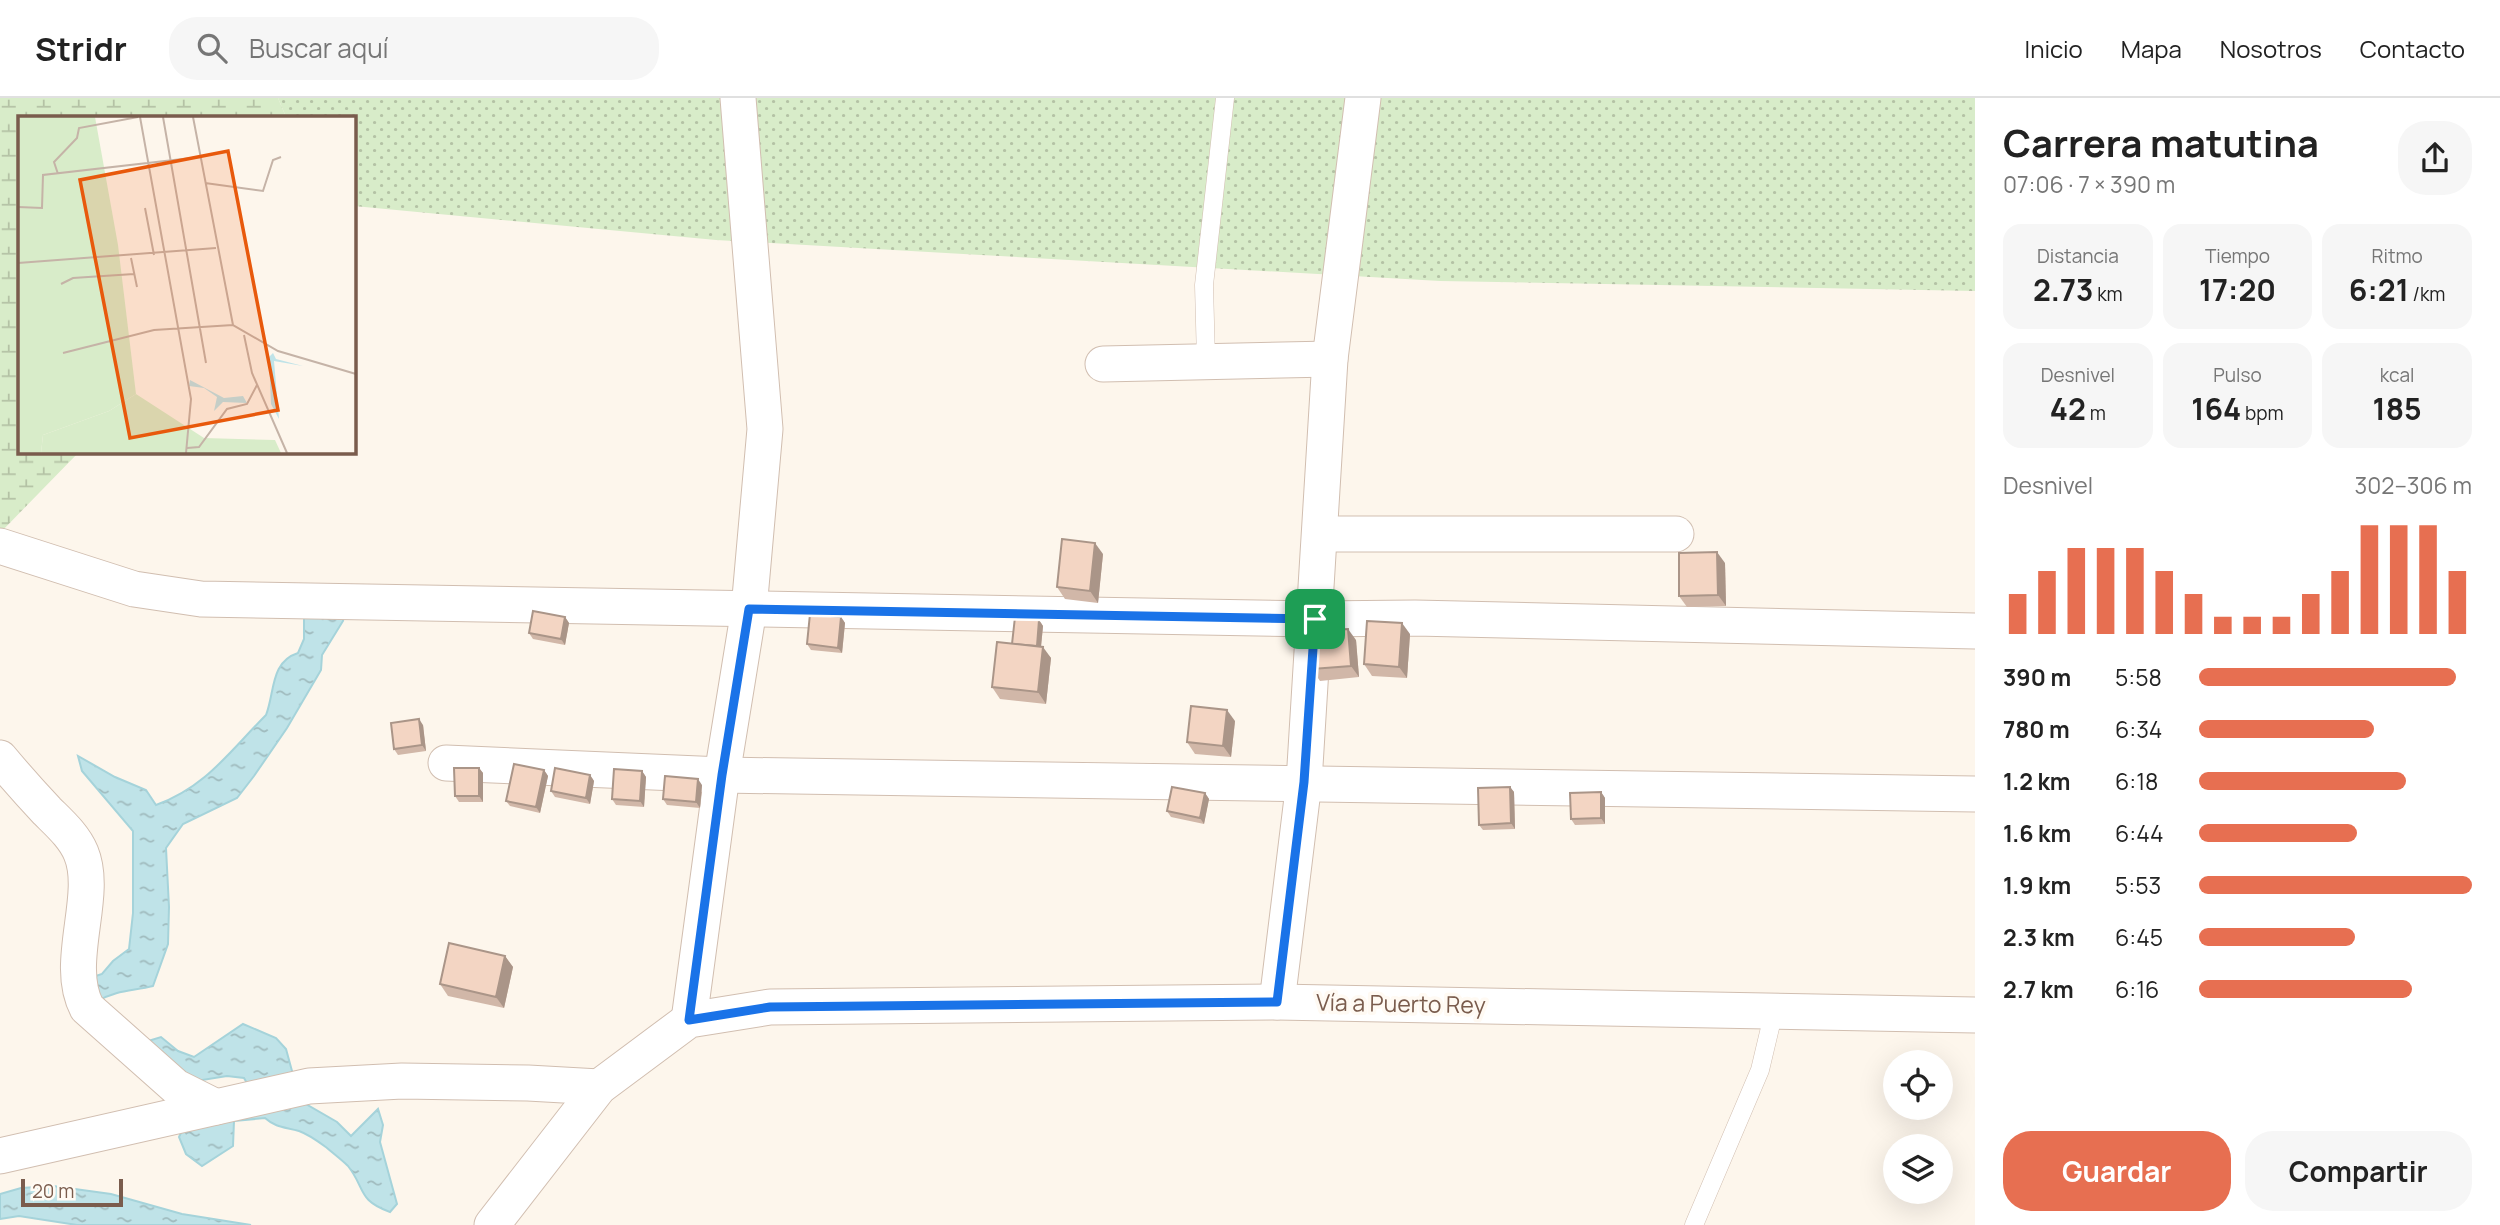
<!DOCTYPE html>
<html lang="es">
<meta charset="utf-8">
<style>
:root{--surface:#fff;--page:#f6f6f6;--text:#222;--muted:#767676;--line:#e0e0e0;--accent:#e76f51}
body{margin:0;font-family:Manrope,sans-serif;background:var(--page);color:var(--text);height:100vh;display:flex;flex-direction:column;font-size:26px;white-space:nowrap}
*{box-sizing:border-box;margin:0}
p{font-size:23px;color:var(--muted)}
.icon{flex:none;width:38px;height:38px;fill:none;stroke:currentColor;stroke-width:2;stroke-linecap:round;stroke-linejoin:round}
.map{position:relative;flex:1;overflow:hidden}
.details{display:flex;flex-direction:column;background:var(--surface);width:525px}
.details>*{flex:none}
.tools{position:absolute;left:1883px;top:952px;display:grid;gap:14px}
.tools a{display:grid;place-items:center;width:70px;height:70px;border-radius:50%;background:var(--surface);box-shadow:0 7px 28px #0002;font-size:35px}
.scale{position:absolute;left:21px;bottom:18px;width:102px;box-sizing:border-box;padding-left:7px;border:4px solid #7a5c4d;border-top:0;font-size:19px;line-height:24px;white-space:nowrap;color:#7a5c4d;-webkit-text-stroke:5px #fffaf3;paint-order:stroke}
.pin{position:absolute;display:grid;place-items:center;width:60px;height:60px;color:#fff;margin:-30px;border-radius:14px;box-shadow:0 4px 10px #0006}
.round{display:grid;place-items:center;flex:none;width:74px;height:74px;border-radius:28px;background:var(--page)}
.headline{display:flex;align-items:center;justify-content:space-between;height:119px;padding:0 28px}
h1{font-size:38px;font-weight:700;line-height:52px}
.stats{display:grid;grid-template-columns:repeat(3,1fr);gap:10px;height:119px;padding:7px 28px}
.stats div{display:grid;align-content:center;border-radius:18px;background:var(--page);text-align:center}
.stats b{font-size:30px;font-weight:700}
.stats small{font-size:19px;font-weight:400}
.stats p{font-size:19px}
.chart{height:196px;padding:14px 28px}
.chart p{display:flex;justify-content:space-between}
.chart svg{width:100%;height:126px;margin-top:7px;stroke:var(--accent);stroke-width:6}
.cta{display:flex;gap:14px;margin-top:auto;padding:14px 28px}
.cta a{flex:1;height:80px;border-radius:28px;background:var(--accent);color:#fff;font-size:28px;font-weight:700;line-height:80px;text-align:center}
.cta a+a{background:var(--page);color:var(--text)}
ul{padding:0 28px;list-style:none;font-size:23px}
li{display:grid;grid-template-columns:112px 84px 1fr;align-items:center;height:52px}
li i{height:18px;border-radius:9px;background:var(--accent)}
header{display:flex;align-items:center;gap:42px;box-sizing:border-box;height:98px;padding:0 35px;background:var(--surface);border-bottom:2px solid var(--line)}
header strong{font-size:33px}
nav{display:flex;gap:38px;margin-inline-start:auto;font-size:24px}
.search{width:490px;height:63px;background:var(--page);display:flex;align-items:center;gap:18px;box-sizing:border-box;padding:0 24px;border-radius:28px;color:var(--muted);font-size:26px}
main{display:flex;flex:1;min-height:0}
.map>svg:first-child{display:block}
</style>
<header>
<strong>Stridr</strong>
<div class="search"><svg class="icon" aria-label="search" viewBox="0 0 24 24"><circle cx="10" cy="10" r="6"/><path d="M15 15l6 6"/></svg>Buscar aquí</div>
<nav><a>Inicio</a><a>Mapa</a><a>Nosotros</a><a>Contacto</a></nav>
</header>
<main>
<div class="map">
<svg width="1975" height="1127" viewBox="0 0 1975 1127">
<defs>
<pattern id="green-dots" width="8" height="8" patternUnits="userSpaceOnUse" patternTransform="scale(1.75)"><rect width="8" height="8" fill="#d8ecc9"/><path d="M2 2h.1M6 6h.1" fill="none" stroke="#b4c2a5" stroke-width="1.8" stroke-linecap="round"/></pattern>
<pattern id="wetland-marsh" width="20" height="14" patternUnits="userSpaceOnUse" patternTransform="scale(1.75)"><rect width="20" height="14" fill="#d8ecc9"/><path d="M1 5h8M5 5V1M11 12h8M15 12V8" fill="none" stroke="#b4c2a5"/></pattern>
<pattern id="water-ripples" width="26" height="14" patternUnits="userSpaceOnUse" patternTransform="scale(1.75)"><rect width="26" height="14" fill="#bfe3e8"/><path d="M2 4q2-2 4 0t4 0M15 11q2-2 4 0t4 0" fill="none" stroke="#a0bbbe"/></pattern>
</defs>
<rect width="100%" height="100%" fill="#fdf6ec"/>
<path fill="url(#green-dots)" d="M278,0H1975V193L1440,183L716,142L354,108V19H286Z"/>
<path fill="url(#wetland-marsh)" d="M0,0H278L286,19H19V354H79L0,435Z"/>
<g fill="url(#water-ripples)" stroke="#a5d3da" stroke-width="2">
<path d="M345,512L343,523L322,557L321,572L287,630L254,678L237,700L183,726L166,750L169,809L168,846L153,888C133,893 116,892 98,903L90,880L102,876L113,863L129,851L133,815V733L82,673L78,658L115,679L146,692L156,707C206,689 230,653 266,617C275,594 270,564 298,555L304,541V518Z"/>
<path d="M243,926L276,940L286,951L292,973L306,1006L337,1024L351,1038L378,1011L383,1027L380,1044L397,1106L390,1114C357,1102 366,1091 348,1068C342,1062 334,1056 327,1050C319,1044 310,1037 299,1033C286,1029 276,1030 265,1020L234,1023L233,1048L202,1068L186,1056L179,1039L189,1018L259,1006L244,980L227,978L190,984L145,944L161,939L178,953L194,959Z"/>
<path d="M53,1088L111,1096L182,1116L251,1127H77L19,1118L0,1121V1096L21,1090Z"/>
</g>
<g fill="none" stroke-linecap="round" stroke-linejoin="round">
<g stroke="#d1beb0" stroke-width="19">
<g id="lane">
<path d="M1206,262L1204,187L1225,0"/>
<path d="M1694,1127L1760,972L1774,913"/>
</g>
</g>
<g stroke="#d1beb0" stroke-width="37">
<g id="street">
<path d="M1103,266L1330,261"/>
<path d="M1320,436H1676"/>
<path d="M0,448L134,491L201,501L1315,521L1415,520L1975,533"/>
<path d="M0,660C15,678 31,696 47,713C59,725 74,738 81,755C99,798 63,865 87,910L176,989L216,1009"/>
<path d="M446,665L722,677L1975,696"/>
<path d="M1277,904L1304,684L1330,261L1363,0"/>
<path d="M689,922L722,677L749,511L765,331L738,0"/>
<path d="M0,1058L309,988L402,983L528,985L599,989"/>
<path d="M492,1127L599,989L689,922L770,909L1277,904L1975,917"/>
</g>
</g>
<use href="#lane" stroke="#fff" stroke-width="18"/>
<use href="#street" stroke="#fff" stroke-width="35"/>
</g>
<g fill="#d1b7a8">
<path d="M1103,456L1098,505L1065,501L1057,489Z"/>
<path d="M1725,465L1726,508L1687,509L1679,498Z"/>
<path d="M565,519L569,525L565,547L533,541L529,535Z"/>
<path d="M841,519L845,525L842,555L811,552L807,546Z"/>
<path d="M1039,522L1043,528L1041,549L1051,560L1046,606L1000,601L992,589L1012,546Z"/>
<path d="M1410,536L1407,580L1372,578L1364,566Z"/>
<path d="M1356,542L1359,579L1320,583L1312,571Z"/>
<path d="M1235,623L1231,659L1195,656L1187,644Z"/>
<path d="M423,627L426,653L398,657L394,651Z"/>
<path d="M479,670L483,675V704H459L455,698Z"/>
<path d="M544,672L548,678L540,715L510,708L506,703Z"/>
<path d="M642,673L646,679L644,709L616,707L612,701Z"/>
<path d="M590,677L594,683L590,706L555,699L551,693Z"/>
<path d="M702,687L700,710L667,707L663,701Z"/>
<path d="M1510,689L1514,694L1515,731L1483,732L1479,727Z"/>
<path d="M1601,694L1605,700V726L1575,727L1571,721Z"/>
<path d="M1205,695L1209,701L1204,726L1171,719L1167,713Z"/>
<path d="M505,858L513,869L504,910L448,898L440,886Z"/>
</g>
<g fill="#aa9588">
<path d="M1095,445L1103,456L1098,505L1090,493Z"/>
<path d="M1717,454L1725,465L1726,508L1718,497Z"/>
<path d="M565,519L569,525L565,547L561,541Z"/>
<path d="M841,519L845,525L842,555L838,550Z"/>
<path d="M1039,522L1043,528L1040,558L1036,552Z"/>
<path d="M1402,525L1410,536L1407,580L1399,569Z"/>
<path d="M1348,531L1356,542L1359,579L1351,568Z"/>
<path d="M1043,549L1051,560L1046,606L1038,594Z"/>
<path d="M1227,612L1235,623L1231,659L1223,648Z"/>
<path d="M419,621L423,627L426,653L422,647Z"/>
<path d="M479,670L483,675V704L479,698Z"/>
<path d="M544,672L548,678L540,715L536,709Z"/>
<path d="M642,673L646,679L644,709L640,703Z"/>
<path d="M590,677L594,683L590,706L586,700Z"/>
<path d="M698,681L702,687L700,710L696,704Z"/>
<path d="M1510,689L1514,694L1515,731L1511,725Z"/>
<path d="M1601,694L1605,700V726L1601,720Z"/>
<path d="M1205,695L1209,701L1204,726L1200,720Z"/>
<path d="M505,858L513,869L504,910L496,899Z"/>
</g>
<g fill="#f3d5c3" stroke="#aa9588" stroke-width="2">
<path d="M1062,441L1095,445L1090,493L1057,489Z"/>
<path d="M1717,454L1718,497L1679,498V455Z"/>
<path d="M533,513L565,519L561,541L529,535Z"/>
<path d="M810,516L841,519L838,550L807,546Z"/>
<path d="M1015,519L1039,522L1037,548L1012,546Z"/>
<path d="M1367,523L1402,525L1399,569L1364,566Z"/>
<path d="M1348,531L1351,568L1312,571L1309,533Z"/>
<path d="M997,544L1043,549L1038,594L992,589Z"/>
<path d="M1191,608L1227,612L1223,648L1187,644Z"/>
<path d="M419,621L422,647L394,651L391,625Z"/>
<path d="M514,666L544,672L536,709L506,703Z"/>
<path d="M454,670H479V698H455Z"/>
<path d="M555,670L590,677L586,700L551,693Z"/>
<path d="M614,671L642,673L640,703L612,701Z"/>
<path d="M665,678L698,681L696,704L663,701Z"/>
<path d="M1172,689L1205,695L1200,720L1167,713Z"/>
<path d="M1510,689L1511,725L1479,727L1478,690Z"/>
<path d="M1601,694V720L1571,721L1570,695Z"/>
<path d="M449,845L505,858L496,899L440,886Z"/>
</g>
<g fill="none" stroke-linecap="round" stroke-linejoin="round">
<g stroke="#fff" stroke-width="14">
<path id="route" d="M749,511L1315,521L1304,684L1277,904L770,909L689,922L722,677Z"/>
</g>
<use href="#route" stroke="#1a73e8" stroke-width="9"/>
</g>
<g text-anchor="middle" stroke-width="7" stroke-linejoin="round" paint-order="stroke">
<g font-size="23" fill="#7a5c4d" stroke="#fffaf3">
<text transform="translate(1401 906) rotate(1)" y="8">Vía a Puerto Rey</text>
</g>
</g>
<g transform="translate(18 18)">
<rect width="338" height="338" fill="#fdf6ec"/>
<path d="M0,1H77L100,129L118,278L91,295L25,319L23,337H0Z" fill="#d8ecc9"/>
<path d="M118,278L186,322L257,324L263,337H23L25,319L91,295Z" fill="#d8ecc9"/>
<path d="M255,237L258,243L285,250L256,245L261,303L253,288L251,241ZM172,264L206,282L225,280L229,287L205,286L196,295L199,281L186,272L171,270Z" fill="#bfe3e8"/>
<path fill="none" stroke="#c5b3a7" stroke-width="2" d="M122,1L173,283L168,337M145,1L188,247M175,1L215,209L260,235L338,258M40,58L36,46L59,22L61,12L120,1M187,67L245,75L255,44L263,41M0,91L24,92L25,59L182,41M127,92L136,139M113,142L119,171M0,147L198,132M43,168L55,162L116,158M226,219L234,257L269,337M45,237L136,214L215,209M169,332L181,331L209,293L229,288L239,269"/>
<path fill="#e8590c" fill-opacity="0.15" stroke="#e8590c" stroke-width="3.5" d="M210,35L260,294L112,322L62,64Z"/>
<rect width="338" height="338" fill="none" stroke="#7a5c4d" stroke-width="3.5"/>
</g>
</svg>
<div class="tools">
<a><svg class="icon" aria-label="locate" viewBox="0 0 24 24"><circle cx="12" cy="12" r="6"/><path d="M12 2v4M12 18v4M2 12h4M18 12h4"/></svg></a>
<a><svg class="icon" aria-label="layers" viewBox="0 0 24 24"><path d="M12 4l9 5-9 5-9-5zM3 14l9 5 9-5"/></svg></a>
</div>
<div class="scale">20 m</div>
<div class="pin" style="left:1315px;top:521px;background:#1e9e55"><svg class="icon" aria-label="arrive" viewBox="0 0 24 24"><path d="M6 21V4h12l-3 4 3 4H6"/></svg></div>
</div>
<section class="details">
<div class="headline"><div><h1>Carrera matutina</h1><p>07:06 · 7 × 390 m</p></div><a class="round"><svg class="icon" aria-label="share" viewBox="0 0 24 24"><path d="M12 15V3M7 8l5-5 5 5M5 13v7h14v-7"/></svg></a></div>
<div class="stats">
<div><p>Distancia</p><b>2.73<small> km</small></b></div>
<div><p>Tiempo</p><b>17:20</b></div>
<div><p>Ritmo</p><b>6:21<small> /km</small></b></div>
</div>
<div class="stats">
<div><p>Desnivel</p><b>42<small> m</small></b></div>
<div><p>Pulso</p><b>164<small> bpm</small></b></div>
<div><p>kcal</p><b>185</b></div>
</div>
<div class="chart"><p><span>Desnivel</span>302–306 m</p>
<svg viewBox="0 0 160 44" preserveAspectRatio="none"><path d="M5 44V30M15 44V22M25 44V14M35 44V14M45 44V14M55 44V22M65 44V30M75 44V38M85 44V38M95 44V38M105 44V30M115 44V22M125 44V6M135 44V6M145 44V6M155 44V22"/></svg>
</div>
<ul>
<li><b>390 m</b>5:58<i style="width:94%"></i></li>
<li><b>780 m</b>6:34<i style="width:64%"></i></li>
<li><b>1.2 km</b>6:18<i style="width:76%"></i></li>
<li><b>1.6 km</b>6:44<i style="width:58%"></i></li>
<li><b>1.9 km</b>5:53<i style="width:100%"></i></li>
<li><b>2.3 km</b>6:45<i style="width:57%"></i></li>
<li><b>2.7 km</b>6:16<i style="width:78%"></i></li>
</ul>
<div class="cta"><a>Guardar</a><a>Compartir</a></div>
</section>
</main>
